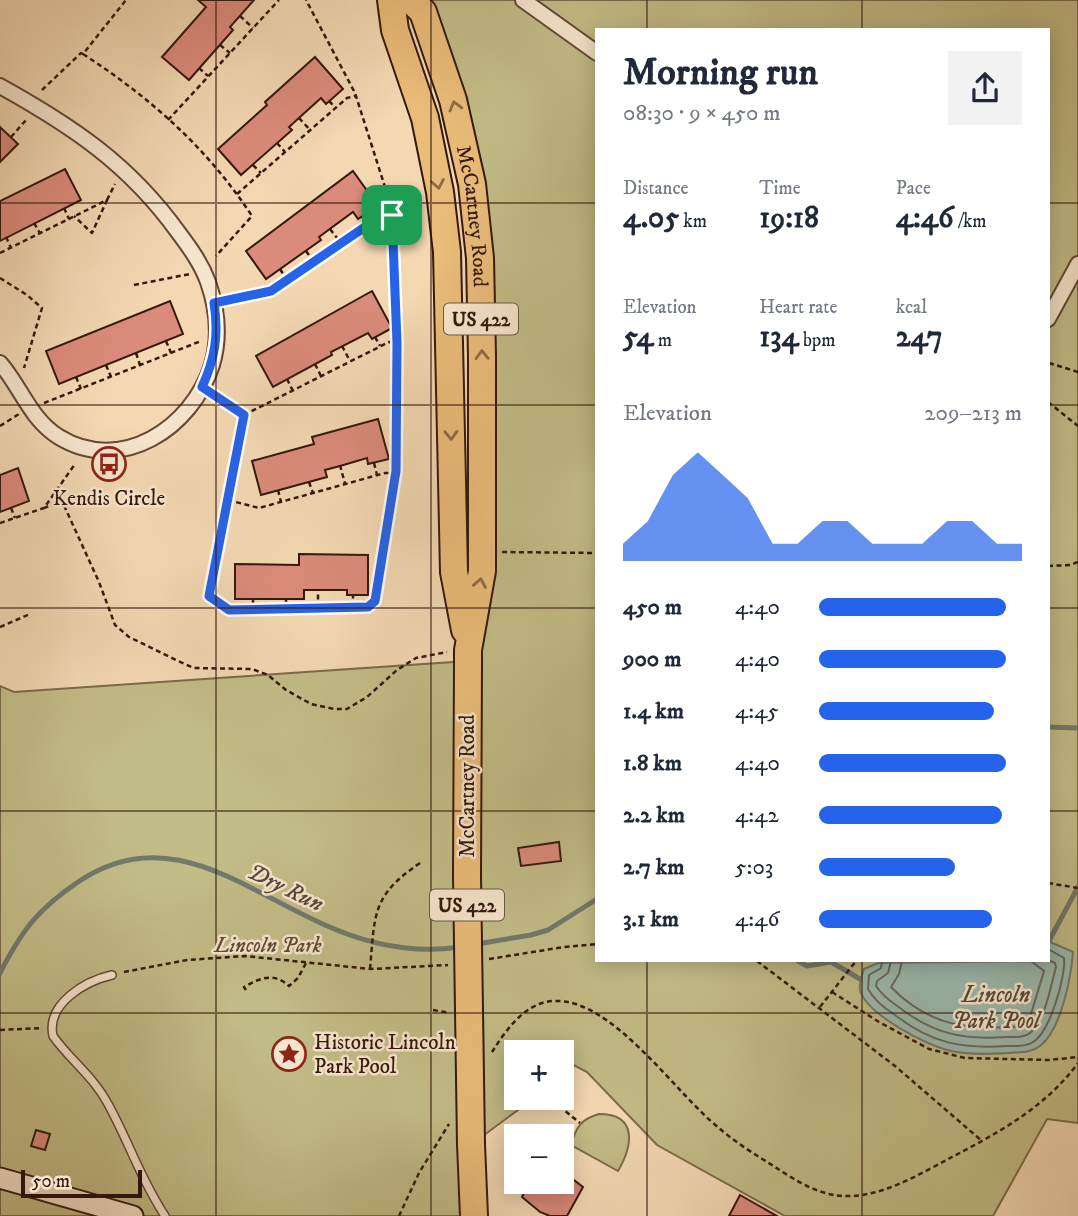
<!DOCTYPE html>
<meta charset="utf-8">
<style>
:root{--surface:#fff;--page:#f2f2f3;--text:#1f2937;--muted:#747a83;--accent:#2563eb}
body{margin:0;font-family:"IM FELL DW Pica",serif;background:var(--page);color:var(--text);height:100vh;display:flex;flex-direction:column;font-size:26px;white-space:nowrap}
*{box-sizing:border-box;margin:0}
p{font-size:23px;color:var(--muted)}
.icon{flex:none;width:38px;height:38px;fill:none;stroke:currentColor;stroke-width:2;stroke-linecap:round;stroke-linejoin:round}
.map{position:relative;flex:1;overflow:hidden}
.drawer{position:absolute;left:595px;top:28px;width:455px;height:934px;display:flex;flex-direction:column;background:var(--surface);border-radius:0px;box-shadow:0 4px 18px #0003}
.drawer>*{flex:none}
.buttons{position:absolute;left:504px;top:1040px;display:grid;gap:14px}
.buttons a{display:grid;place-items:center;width:70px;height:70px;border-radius:0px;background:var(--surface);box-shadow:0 4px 18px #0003;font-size:35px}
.scale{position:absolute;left:21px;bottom:18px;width:121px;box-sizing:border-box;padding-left:7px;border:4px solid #34180d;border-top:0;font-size:19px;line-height:24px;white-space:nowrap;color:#34180d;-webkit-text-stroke:5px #f7e6cd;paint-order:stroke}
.pin{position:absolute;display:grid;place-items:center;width:60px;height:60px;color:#fff;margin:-30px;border-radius:14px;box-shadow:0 4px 10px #0006}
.round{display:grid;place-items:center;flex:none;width:74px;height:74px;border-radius:0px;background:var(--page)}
.overview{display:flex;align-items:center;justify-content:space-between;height:119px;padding:0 28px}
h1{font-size:38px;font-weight:800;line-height:52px}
.stats{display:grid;grid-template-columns:repeat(3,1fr);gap:10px;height:119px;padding:7px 28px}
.stats div{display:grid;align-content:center}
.stats b{font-size:30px;font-weight:800}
.stats small{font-size:19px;font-weight:400}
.stats p{font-size:19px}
.chart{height:196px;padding:14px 28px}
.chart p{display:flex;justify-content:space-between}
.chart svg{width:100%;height:126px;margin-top:7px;fill:var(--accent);opacity:.7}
ul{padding:0 28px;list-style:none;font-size:23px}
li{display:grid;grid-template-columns:112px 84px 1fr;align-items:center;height:52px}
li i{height:18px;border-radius:9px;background:var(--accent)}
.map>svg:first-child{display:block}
</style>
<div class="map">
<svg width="1078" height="1216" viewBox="0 0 1078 1216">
<rect width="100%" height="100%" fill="#f3d8b2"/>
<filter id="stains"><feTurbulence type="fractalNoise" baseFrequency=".00286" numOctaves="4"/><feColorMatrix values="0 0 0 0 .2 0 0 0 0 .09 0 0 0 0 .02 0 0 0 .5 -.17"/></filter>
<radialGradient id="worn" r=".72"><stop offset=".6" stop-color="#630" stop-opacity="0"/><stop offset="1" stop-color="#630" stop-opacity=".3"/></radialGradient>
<g fill="#c2bc87" stroke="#7b6a4a" stroke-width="2" fill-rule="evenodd">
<path d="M411,0H1078V1123L1047,1119L993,1216H785L657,1145L587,1072L562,1059V1052H516V1097H526L522,1107L472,1144L474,1216H0V686L14,692L468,661L482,571L472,184ZM597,30H1048V961H597Z"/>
<path d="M599,1114C639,1114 632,1147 618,1171L571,1145C576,1127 581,1119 599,1114Z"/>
</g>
<path fill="#9bb9ad" stroke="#72796d" stroke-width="2" d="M1048,941L1073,952C1071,978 1061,1030 1040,1046C1031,1053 1020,1052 1009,1053C990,1054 969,1055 951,1051C927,1046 866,1014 860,990C859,982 862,976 864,969L878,963L1048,961Z"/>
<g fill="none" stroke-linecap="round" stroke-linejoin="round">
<g stroke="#68685d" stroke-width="2">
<path d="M882,961L881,968L869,975L868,989C874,1000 884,1008 895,1015C931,1043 961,1049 1007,1046C1015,1046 1026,1047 1033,1042C1050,1032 1066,976 1064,958L1048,949"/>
<path d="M891,961L888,973L877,981L876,986C882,995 891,1002 900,1008C934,1034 963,1040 1006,1037C1014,1037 1025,1038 1031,1032C1045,1020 1051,985 1056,967L1055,963L1048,960"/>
<path d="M902,961L899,974L891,987C929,1027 972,1031 1023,1026L1031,1014L1044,971L1031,961"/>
</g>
<g stroke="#72796d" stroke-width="5">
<path d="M1048,727L1078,728"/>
<path d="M1049,941L1078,887"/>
<path d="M477,944L531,935L548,930L597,899"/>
<path d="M798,961L807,966L831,962L860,979"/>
<path d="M0,973C22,930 38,909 78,882C167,821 243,889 325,925C367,944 414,954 460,947"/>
</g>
</g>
<g fill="#db8b7b" stroke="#34180d" stroke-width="2">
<path d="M198,0H254L230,27L233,30L189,80L162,57L206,7Z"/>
<path d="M315,57L343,89L326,104L321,98L289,127L292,130L241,175L218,149L267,105L265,102Z"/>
<path d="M0,127L18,144L0,162Z"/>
<path d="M65,169L81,200L0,241V201Z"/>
<path d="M353,171L378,206L358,219L353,212L319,237L321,240L266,279L246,251Z"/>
<path d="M372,291L392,328L372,339L368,333L331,352L332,355L273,387L256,356Z"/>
<path d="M170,301L183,334L59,384L46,351Z"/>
<path d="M378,419L389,459L368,464L367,458L340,466L325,470L327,477L261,495L252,461L314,444L312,437Z"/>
<path d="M18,468L29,501L0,512V475Z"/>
<path d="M299,554L368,555V595H347V590H304V599H235V564L299,565Z"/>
<path d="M559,842L561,861L521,866L518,848Z"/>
<path d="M36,1130L50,1134L45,1150L31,1146Z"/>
<path d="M562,1171L583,1187L567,1216H550L540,1212L522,1197L530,1181H562Z"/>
<path d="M740,1195L777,1216H729Z"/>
</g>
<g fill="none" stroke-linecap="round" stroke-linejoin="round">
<g stroke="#644836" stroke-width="10">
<path id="lane" d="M112,975C85,981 46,1004 53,1036C70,1060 94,1077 108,1104C129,1142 140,1178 165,1216"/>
</g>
<g stroke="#644836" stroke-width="18">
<g id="street">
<path d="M523,0L597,53"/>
<path d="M0,86C72,126 129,164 178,232C190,248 201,263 208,282C217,308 220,338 212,365C192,428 121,475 59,437C30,419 21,387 0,363"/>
<path d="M1048,319L1078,264"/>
</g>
</g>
<g stroke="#34180d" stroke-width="23">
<path id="secondary" d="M0,1178L133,1216"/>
</g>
<g stroke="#34180d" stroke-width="30">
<g id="highway">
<path d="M391,0L395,30L425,118L440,192L447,252L454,572L465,630"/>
<path id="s1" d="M411,0L423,12L453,100L472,184L480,258L482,356V571L468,650V665"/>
<path d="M471,1144L474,1216"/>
</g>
</g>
<g stroke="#34180d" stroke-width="2.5" stroke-dasharray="5 3.5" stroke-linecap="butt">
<path d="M240,16L253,28"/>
<path d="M220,45L230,53"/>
<path d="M83,54C151,98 208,149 252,216L216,256"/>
<path d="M199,68L208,76"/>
<path d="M42,90L81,53L83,54L126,0"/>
<path d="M329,101L336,108"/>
<path d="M299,118L310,130"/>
<path d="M168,120L279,0"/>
<path d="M11,137L27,119"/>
<path d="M277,143L285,152"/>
<path d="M253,165L261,173"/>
<path d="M237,194L347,98L355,96"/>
<path d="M107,200L115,184"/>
<path d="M64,208L69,219"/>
<path d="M362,217L368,224"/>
<path d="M34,223L40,233"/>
<path d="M330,229L341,243"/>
<path d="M6,237L11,248"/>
<path d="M306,251L314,262"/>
<path d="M0,253L107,200L92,233L74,216"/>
<path d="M280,269L287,280"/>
<path d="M0,278L27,295L42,308L24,368"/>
<path d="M134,285L190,274"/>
<path d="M229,301L271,291L381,216L390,215"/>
<path d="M375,337L380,346"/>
<path d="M166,341L171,353"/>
<path d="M342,346L350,361"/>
<path d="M136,353L140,365"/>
<path d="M1049,363L1078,372"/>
<path d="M315,364L321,376"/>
<path d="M106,365L111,377"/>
<path d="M76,377L81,389"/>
<path d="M287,379L293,391"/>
<path d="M215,396L244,415L209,596L229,610L368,607L372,605L377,592L396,471L397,343L392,209L355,93L306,0"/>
<path d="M1048,402L1078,426"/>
<path d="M44,403L201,341"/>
<path d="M244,415L389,342L397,343"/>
<path d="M0,426L19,414"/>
<path d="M374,463L377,475"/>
<path d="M340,465L345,484"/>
<path d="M309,482L313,493"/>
<path d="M57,490L99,582L115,625L129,637L178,661L194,668L252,669L268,675L286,690L311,704L334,709H347L367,697L397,670L416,658L447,652"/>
<path d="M278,490L281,502"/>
<path d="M64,500L44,508L75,464"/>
<path d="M228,500L259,508L385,473H396"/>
<path d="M11,508L15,518"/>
<path d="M0,523L44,508"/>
<path d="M502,552L597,553"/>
<path d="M1048,566L1070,565L1078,562"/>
<path d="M253,599V610"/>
<path d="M286,599V609"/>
<path d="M353,607V595"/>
<path d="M318,608V590"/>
<path d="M0,627L30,614"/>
<path d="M1048,883L1078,888"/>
<path d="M489,959L564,947L597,944"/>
<path d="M757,961L895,1066L982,1141"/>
<path d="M370,969C375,915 371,896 420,863"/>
<path d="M124,972L187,960L245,956L370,969L448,965"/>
<path d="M246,990L244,987C260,978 274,972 289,986L298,978L306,963"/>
<path d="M832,992L879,1022L929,1049L965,1058L1049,1060L1078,1057"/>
<path d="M820,1007L856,961"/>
<path d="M433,1010L450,1013"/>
<path d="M0,1030L42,1028"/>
<path d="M492,1052C506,1030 526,1001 555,1001C613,999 676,1094 719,1128C736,1143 756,1155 775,1167C795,1180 818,1195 843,1196C881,1198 920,1174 952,1157C998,1133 1046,1107 1078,1063"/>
<path d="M559,1106L580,1123"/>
<path d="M399,1216L419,1173L449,1124"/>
</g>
<use href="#lane" stroke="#f7e6cd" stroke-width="7"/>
<use href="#street" stroke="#f7e6cd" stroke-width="14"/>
<use href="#secondary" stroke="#f7e6cd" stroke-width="19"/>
<use href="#highway" stroke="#eabc79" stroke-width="26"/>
<g stroke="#34180d" stroke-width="30" stroke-linecap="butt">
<path id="highway-bridge" d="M468,665L467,876L471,1144"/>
</g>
<use href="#highway-bridge" stroke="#eabc79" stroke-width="26"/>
</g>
<defs><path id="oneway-chevron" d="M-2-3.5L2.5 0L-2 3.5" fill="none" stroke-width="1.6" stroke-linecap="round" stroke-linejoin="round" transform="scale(1.75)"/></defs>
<g stroke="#8f6a43">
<use href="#oneway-chevron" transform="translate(455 106) rotate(-105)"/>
<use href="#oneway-chevron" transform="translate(438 184) rotate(79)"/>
<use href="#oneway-chevron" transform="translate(482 355) rotate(-91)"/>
<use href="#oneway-chevron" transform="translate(451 435) rotate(89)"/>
<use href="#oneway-chevron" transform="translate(480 583) rotate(-80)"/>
</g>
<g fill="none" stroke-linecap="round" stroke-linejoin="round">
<g stroke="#fff" stroke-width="14">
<path id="route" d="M392,215L397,343L396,471L375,601L368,607L229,610L209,596L244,415L202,387C215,359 219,334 214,303L271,291L381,216Z"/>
</g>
<use href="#route" stroke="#2563eb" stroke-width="9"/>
</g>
<path fill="none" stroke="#34180d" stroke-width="2" stroke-opacity="0.55" d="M216,0V1216M431,0V1216M647,0V30M862,0V30M0,203H597M1048,203H1078M0,405H597M1048,405H1078M0,608H597M1048,608H1078M0,811H597M1048,811H1078M647,961V1216M862,961V1216M0,1013H1078"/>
<defs>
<g id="bus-ring" transform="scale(1.75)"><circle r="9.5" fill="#f7e6cd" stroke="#8f2418" stroke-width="1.5"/><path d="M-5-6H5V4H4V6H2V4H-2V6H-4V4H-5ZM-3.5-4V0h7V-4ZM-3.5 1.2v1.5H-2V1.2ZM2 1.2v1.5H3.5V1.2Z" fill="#8f2418"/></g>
<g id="sight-ring" transform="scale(1.75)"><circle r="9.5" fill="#f7e6cd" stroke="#8f2418" stroke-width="1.5"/><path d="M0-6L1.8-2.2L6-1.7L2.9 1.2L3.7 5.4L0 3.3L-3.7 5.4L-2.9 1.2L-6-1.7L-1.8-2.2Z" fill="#8f2418"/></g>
</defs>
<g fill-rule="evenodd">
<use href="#bus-ring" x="109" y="464"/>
<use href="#sight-ring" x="289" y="1054"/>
</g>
<g text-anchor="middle" stroke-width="5" stroke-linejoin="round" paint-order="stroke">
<g fill="#f7e6cd" stroke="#6e5647" stroke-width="2">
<rect x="444" y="303.5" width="74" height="31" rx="5"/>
<rect x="430" y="889.5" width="74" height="31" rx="5"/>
</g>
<g font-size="19" font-weight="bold" fill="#34180d">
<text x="481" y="326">US 422</text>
<text x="467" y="912">US 422</text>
</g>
<g font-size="21" fill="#34180d" stroke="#f7e6cd">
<text dy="7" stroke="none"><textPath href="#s1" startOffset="228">McCartney Road</textPath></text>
<text transform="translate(467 786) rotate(-90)" y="7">McCartney Road</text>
</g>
<g font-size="21" fill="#34180d" stroke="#f7e6cd">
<text x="109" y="505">Kendis Circle</text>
<text x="314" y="1049" text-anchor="start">Historic Lincoln<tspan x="314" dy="24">Park Pool</tspan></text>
</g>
<g font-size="21" font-style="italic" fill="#5f4932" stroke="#f7e6cd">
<text x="268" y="952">Lincoln Park</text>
</g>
<g font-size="23" font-style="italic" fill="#53483d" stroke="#f7e6cd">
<text transform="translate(286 887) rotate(26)" y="8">Dry Run</text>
<text x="996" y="1002">Lincoln<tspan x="996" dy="26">Park Pool</tspan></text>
</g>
</g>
<rect width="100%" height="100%" filter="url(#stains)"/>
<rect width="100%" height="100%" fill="url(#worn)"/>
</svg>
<div class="buttons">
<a>+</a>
<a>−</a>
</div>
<div class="scale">50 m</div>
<div class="pin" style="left:392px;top:215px;background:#1e9e55"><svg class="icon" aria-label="arrive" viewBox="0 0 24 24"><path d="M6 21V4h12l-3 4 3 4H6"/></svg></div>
<section class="drawer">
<div class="overview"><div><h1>Morning run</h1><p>08:30 · 9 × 450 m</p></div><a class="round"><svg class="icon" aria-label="share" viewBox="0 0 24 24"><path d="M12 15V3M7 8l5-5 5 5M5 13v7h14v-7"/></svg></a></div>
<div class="stats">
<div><p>Distance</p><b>4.05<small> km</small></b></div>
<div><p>Time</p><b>19:18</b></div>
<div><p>Pace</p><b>4:46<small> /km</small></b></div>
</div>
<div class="stats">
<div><p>Elevation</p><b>54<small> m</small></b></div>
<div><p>Heart rate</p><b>134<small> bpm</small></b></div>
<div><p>kcal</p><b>247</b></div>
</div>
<div class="chart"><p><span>Elevation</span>209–213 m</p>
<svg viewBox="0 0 160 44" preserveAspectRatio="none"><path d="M0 44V38L10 30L20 14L30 6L40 14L50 22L60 38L70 38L80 30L90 30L100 38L110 38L120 38L130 30L140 30L150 38L160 38V44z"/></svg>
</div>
<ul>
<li><b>450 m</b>4:40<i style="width:92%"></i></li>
<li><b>900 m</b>4:40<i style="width:92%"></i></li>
<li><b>1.4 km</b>4:45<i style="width:86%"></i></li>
<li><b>1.8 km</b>4:40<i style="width:92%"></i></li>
<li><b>2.2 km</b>4:42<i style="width:90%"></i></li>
<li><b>2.7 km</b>5:03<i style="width:67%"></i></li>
<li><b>3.1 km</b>4:46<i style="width:85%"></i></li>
</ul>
</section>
</div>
